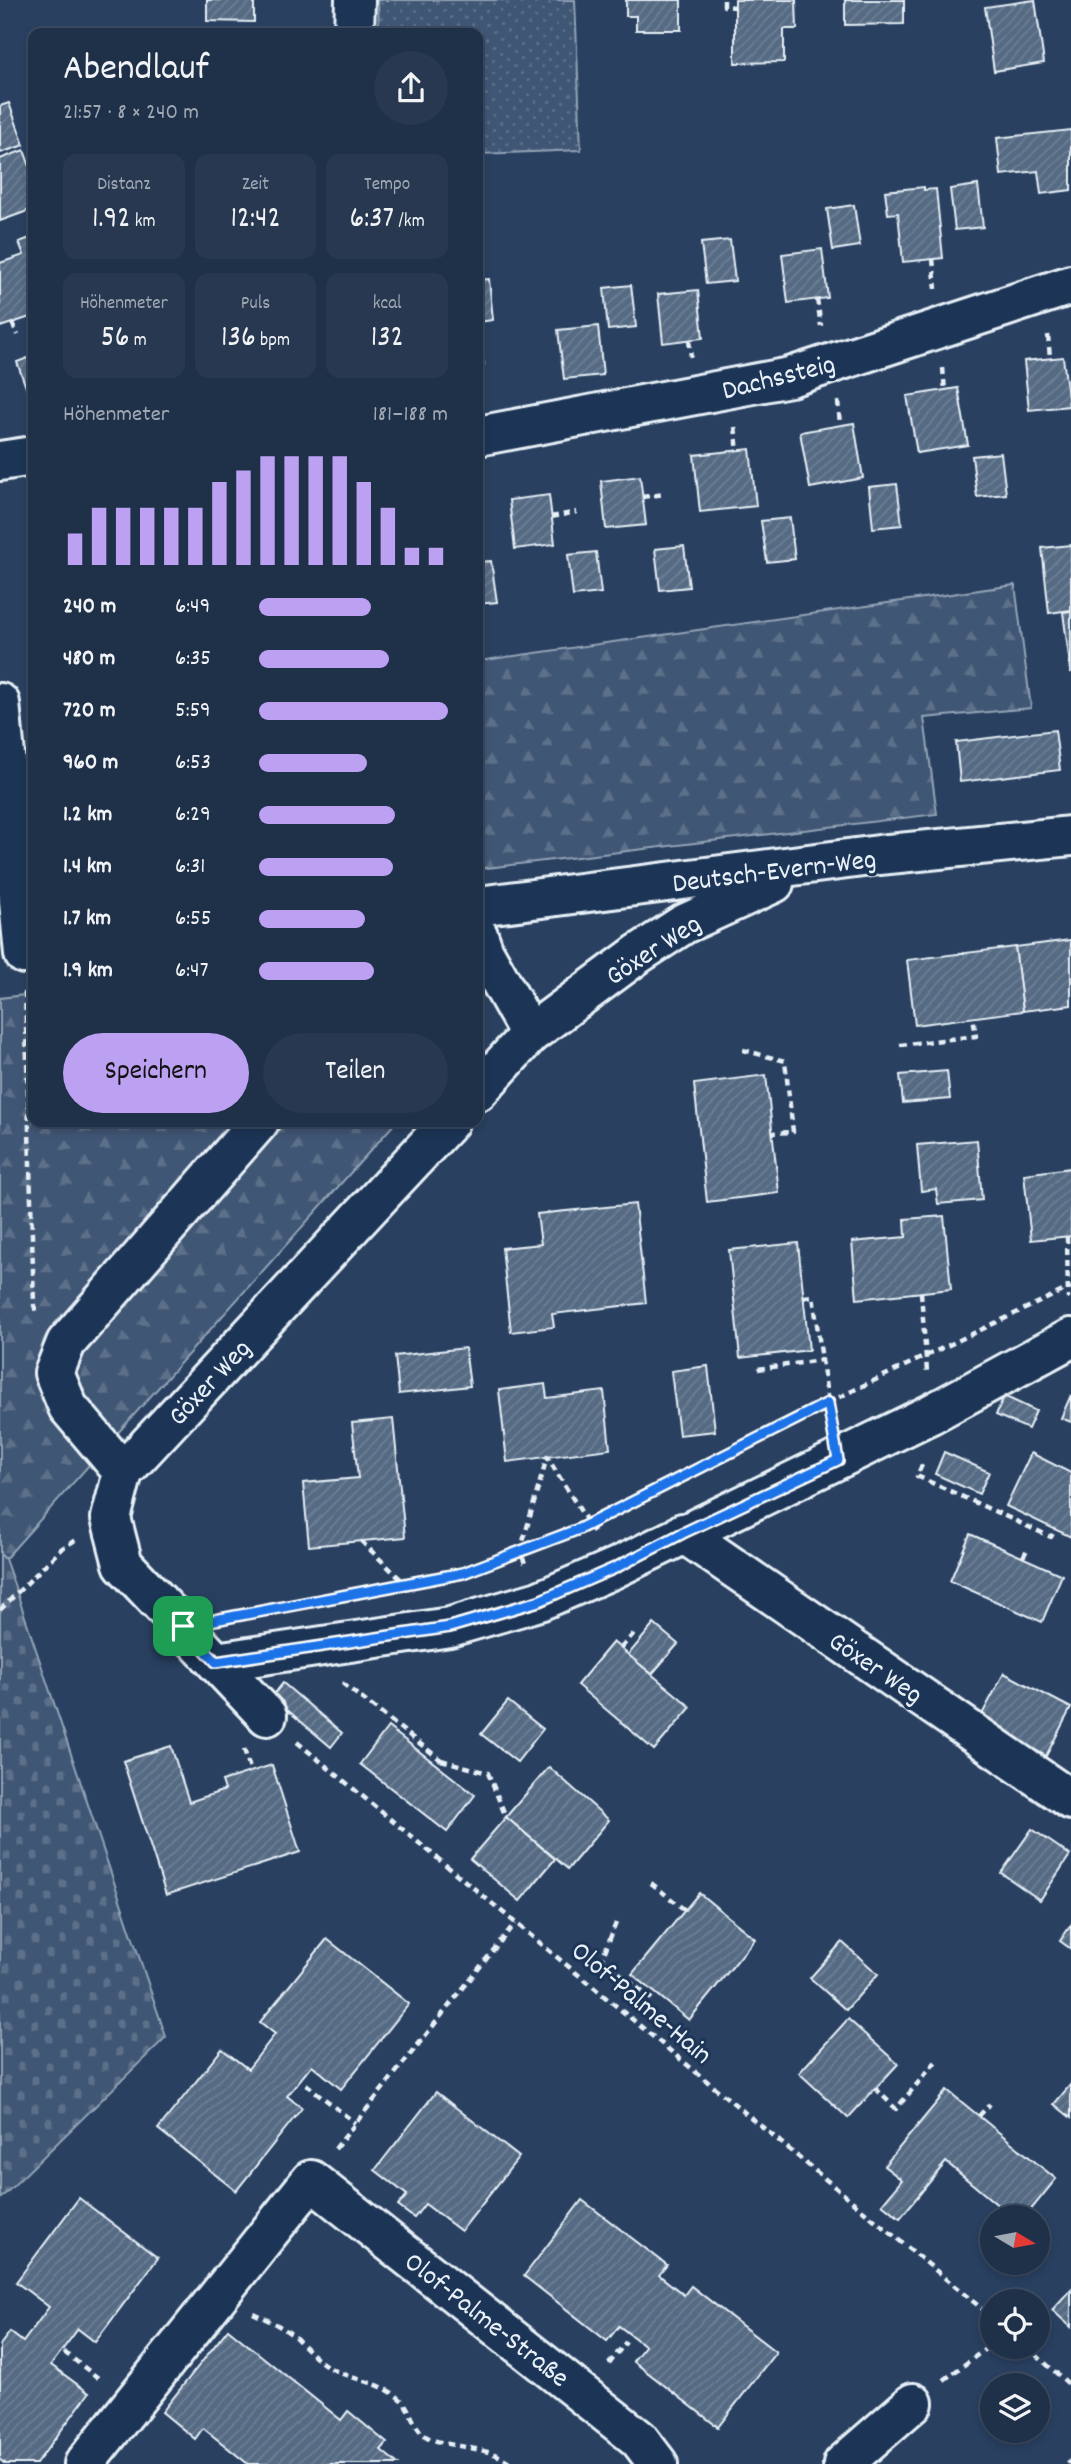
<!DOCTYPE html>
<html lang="de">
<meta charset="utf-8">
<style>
:root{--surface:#1f3049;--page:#273850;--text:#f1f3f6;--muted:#a1a9b4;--line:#3c4b61;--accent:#bca0f2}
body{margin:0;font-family:Dekko,sans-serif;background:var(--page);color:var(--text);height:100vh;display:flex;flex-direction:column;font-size:26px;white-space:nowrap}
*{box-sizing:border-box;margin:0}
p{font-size:23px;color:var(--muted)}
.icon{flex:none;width:38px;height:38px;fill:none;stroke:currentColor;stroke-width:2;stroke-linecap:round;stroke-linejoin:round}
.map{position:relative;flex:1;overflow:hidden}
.side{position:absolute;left:28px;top:28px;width:455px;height:1099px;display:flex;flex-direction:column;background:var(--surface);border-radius:14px;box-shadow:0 4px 10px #0003,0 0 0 2px var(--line)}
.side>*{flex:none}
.needle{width:46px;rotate:100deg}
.controls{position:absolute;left:980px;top:2205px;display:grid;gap:14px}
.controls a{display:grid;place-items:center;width:70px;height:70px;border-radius:50%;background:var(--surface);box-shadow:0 4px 10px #0003,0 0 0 2px var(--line);font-size:35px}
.pin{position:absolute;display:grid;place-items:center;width:60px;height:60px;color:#fff;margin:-30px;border-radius:14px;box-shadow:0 4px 10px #0006}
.round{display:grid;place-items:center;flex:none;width:74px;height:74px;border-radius:37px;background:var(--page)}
.summary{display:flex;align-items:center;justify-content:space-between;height:119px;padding:0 35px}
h1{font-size:38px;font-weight:600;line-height:52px}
.stats{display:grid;grid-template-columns:repeat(3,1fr);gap:10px;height:119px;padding:7px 35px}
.stats div{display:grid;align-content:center;border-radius:14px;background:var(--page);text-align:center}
.stats b{font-size:30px;font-weight:600}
.stats small{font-size:19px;font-weight:400}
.stats p{font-size:19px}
.chart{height:196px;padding:14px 35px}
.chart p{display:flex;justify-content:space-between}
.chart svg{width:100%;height:126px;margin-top:7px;stroke:var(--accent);stroke-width:6}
.primary-button{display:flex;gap:14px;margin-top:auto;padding:14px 35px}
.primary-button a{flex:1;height:80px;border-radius:42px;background:var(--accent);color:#111;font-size:28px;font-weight:600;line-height:80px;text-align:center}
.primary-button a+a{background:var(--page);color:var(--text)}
ul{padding:0 35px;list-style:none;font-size:23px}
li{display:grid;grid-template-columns:112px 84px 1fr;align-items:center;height:52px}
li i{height:18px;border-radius:9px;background:var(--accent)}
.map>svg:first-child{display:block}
</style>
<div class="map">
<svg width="1071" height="2464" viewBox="0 0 1071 2464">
<defs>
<pattern id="grass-dots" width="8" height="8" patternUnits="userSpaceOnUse" patternTransform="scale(1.75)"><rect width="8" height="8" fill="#415774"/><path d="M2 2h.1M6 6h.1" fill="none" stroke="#5c7089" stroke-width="1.8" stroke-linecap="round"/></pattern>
<pattern id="forest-firs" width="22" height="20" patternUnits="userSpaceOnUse" patternTransform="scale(1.75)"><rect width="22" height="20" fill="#415774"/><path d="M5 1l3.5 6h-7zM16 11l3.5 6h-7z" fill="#5c7089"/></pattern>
<pattern id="cemetery-stones" width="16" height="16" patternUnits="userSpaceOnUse" patternTransform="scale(1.75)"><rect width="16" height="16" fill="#415774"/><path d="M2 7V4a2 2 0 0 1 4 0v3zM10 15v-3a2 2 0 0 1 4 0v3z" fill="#5c7089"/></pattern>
<pattern id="building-hatch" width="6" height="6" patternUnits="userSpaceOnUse" patternTransform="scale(1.75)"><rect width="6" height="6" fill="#556a83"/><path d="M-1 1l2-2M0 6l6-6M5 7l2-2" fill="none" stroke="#6d8095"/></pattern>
</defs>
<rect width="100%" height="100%" fill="#294061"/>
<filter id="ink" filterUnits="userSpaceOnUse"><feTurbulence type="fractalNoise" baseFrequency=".0143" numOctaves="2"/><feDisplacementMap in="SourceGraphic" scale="14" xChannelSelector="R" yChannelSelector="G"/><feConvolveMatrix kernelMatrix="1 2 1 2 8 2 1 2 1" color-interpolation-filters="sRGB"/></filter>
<g filter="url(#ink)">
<path fill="url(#grass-dots)" stroke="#94a4b6" stroke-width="2" d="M378,0H575L581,150L478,154V33H379Z"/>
<g fill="url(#forest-firs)" stroke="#94a4b6" stroke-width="2">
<path d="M1015,585L1031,708L924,718L937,814L478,869V661Z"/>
<path d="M33,994V1122H396L5,1559L0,1554V998Z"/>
</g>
<path fill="url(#cemetery-stones)" stroke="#94a4b6" stroke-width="2" d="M0,1554L5,1559L17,1593L166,2037L0,2199Z"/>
<g fill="url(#building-hatch)" stroke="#e8f1f8" stroke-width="2">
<path d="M207,0H254V22L207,21Z"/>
<path d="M626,0H681V30H636V16H626Z"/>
<path d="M735,0H796L797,29H784V62L735,63Z"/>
<path d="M845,0H904V24L845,25Z"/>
<path d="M1035,0L1044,63L994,71L985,7Z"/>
<path d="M9,103L24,145L0,153V106Z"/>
<path d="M1071,130V190L1041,194L1038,171L1001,175L997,138Z"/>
<path d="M24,150L33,175V209L0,221V159Z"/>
<path d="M978,185L983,227L955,230L950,189Z"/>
<path d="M924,187V190L936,189L943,258L903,262L898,213L888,214L885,191Z"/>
<path d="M854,205L860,246L833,250L827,209Z"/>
<path d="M33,237V316L0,327V263L24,255L19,242Z"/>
<path d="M730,240L735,281L706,284L701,243Z"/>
<path d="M822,249L828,298L788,303L782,254Z"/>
<path d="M489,279L493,320L478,322V280Z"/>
<path d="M631,285L636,327L608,330L604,288Z"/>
<path d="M698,290L703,338L663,343L658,294Z"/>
<path d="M598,326L603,375L564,379L558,330Z"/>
<path d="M33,356V407L17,362Z"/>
<path d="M1063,357L1069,406L1029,410L1024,361Z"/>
<path d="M958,388L968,445L917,453L907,396Z"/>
<path d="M854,423L863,478L810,488L800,432Z"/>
<path d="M750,449L756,506L700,512L694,455Z"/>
<path d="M1001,453L1006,494L977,497L972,456Z"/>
<path d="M640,476L646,525L606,529L601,481Z"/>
<path d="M897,484L902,525L873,528L869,487Z"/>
<path d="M549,495L555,544L515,549L509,500Z"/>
<path d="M790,518L795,559L767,562L761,521Z"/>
<path d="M1071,545V610L1049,613L1042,548Z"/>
<path d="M684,546L689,587L660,590L655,549Z"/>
<path d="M596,552L601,593L573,596L568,555Z"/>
<path d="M491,561L497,602L478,604V562Z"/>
<path d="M1071,611V673L1063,612Z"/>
<path d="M1055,730L1060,770L960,782L956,742Z"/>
<path d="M1071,940V1005L1023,1011L1015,947Z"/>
<path d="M1015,947L1023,1011L915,1025L907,960Z"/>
<path d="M947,1071L950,1099L903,1103L900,1075Z"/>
<path d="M766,1075L779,1193L707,1202L694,1084Z"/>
<path d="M977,1140L982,1200L938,1204L936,1189L921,1191L917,1145Z"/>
<path d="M1071,1168V1236L1031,1240L1024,1174Z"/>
<path d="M635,1204L646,1303L552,1314L554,1327L511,1332L502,1248L541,1244L537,1214Z"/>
<path d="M944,1216L951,1289L857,1299L852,1242L906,1237L905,1219Z"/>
<path d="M798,1243L809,1350L740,1358L729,1250Z"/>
<path d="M465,1348L470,1386L399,1394L395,1356Z"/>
<path d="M708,1366L715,1431L679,1435L671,1371Z"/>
<path d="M545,1384L547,1398L604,1391L610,1449L507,1462L499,1390Z"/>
<path d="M1071,1395V1422L1061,1418Z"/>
<path d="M1004,1396L1036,1411L1028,1429L996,1415Z"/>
<path d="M393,1419L405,1537L309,1546L303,1483L358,1478L352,1423Z"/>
<path d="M944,1452L989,1472L979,1494L935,1474Z"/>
<path d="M1031,1453L1071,1473V1537L1006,1506Z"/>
<path d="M970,1534L1062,1575L1042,1622L950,1581Z"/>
<path d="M654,1624L678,1644L652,1674L628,1655Z"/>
<path d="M613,1642L691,1707L654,1750L577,1685Z"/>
<path d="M1004,1673L1071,1708L1046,1756L979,1720Z"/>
<path d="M283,1683L342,1733L331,1747L272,1697Z"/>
<path d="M508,1701L543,1729L517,1762L481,1734Z"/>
<path d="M388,1727L475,1795L447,1832L360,1764Z"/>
<path d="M171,1746L189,1802L225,1790L222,1781L272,1765L300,1852L166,1895L123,1761Z"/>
<path d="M549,1767L609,1820L568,1869L506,1817Z"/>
<path d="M506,1817L555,1859L520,1901L470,1859Z"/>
<path d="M1032,1829L1070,1855L1040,1900L1001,1873Z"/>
<path d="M699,1893L755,1939L689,2020L632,1974Z"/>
<path d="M1071,1925V1949L1060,1941Z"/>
<path d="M327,1939L409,2004L341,2089L312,2065L287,2096L302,2108L236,2191L158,2129L222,2049L248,2069L275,2034L260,2022Z"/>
<path d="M842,1942L878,1974L846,2010L810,1978Z"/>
<path d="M848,2019L898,2064L848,2118L799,2073Z"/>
<path d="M1071,2084V2118L1054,2104Z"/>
<path d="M947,2090L1056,2179L1025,2217H1012L946,2162L900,2218L882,2204L902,2180L884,2166Z"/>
<path d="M436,2092L519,2157L461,2231L425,2204L414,2218L398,2206L407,2195L375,2170Z"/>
<path d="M79,2198L158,2258L95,2342L78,2329L51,2365L89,2393L36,2464H6L0,2459V2345L10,2332L23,2342L49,2307L16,2282Z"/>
<path d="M582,2200L667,2265L659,2275L684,2295L691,2286L776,2352L718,2427L633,2361L645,2346L619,2326L607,2341L524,2276Z"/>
<path d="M1071,2289V2327L1052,2310Z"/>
<path d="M228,2329L341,2420L348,2411L387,2443L381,2450L398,2464H248L203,2428L195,2439L162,2412Z"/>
</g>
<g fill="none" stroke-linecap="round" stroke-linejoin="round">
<g stroke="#e8f1f8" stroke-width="44">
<g id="minor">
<path d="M354,33L355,0"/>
<path d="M478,436L790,377L1071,285"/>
<path d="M0,461L33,456"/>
<path d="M0,703L24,954"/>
<path d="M478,906L879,855L1071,836"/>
<path d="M478,935L484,952L530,1034"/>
<path d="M478,1091L530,1034L638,954L684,924L774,883"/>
<path d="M123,1472L68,1407L54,1373L66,1343L259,1122"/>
<path d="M683,1533L1071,1800"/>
<path d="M216,1662L450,1627L539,1601L615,1568L931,1414L1071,1338"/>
<path d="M267,1716L123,1564L111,1518L123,1472L449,1122"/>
<path d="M84,2464L311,2180L639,2439L658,2464"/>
<path d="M843,2464L913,2403"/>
</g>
</g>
<g stroke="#e8f1f8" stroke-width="4.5" stroke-dasharray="7 5" stroke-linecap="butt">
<path d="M724,0V6L735,7"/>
<path d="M933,259L936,289"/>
<path d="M817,299L821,326"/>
<path d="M12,323L18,335"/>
<path d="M1048,335L1050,358"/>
<path d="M689,340L691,357"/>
<path d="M478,364L486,363"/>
<path d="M943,368L945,391"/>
<path d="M838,401L840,425"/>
<path d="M735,427L738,451"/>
<path d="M642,497L665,494"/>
<path d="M551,517L577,512"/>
<path d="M25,992L34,1305L37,1315"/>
<path d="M900,1045L976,1036L973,1017"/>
<path d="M743,1050L785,1061L793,1132L773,1133"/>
<path d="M1067,1236L1068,1299"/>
<path d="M921,1292L927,1372"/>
<path d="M804,1297L813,1296L830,1417"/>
<path d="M758,1369L822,1360"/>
<path d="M922,1465L917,1476L1051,1537L1055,1530"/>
<path d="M361,1541L413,1591"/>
<path d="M1023,1557L1028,1548"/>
<path d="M525,1563L520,1552L547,1457L595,1534"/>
<path d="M282,1608L463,1573L579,1529L791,1420L1071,1287"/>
<path d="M0,1610L61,1549L77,1539"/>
<path d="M621,1648L635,1632"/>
<path d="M342,1683L441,1760L437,1766"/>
<path d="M297,1742L992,2317"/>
<path d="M244,1749L251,1772"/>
<path d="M441,1760L488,1773L506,1817"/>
<path d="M651,1883L685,1910"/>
<path d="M616,1923L602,1959L650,1998L655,1992"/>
<path d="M306,2084L355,2123"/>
<path d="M875,2088L896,2109L938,2059"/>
<path d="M979,2116L990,2104"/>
<path d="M335,2149L515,1923"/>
<path d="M253,2313C268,2320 283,2327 295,2337C308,2350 319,2363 336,2371C358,2381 380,2382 399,2398C413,2409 412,2431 431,2439C457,2449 490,2446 512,2464"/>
<path d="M1027,2347L1071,2386"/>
<path d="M64,2352L101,2380"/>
<path d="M609,2364L626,2342"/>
<path d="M944,2380L992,2344"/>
<path d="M1068,2464L1071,2460"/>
</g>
<use href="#minor" stroke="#1d3557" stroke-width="38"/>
</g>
</g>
<g fill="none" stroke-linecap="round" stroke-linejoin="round" filter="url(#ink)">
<g stroke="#fff" stroke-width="14">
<path id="route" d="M828,1403L838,1460L683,1533L615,1568L539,1601L450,1627L216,1662L183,1626L463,1573L579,1529Z"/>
</g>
<use href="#route" stroke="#1a73e8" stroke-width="9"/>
</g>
<g text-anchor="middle" stroke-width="6" stroke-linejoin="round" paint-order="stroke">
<g font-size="28" fill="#e8f1f8" stroke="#1d3557">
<text transform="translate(778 375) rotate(-14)" y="10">Dachssteig</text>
<text transform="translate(774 869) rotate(-7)" y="10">Deutsch-Evern-Weg</text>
<text transform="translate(652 948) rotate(-33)" y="10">Göxer Weg</text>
<text transform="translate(208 1381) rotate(-47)" y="10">Göxer Weg</text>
<text transform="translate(877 1666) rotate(34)" y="10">Göxer Weg</text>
<text transform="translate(643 2001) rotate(40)" y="10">Olof-Palme-Hain</text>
<text transform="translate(488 2318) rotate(38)" y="10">Olof-Palme-Straße</text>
</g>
</g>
</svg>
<div class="controls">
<a><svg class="needle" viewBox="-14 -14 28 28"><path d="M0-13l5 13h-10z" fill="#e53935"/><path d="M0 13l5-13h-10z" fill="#a1a9b4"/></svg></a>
<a><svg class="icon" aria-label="locate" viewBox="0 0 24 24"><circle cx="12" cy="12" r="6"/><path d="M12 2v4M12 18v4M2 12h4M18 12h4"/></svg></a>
<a><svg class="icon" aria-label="layers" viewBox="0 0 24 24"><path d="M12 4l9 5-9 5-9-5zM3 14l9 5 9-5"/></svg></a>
</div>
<div class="pin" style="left:183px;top:1626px;background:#1e9e55"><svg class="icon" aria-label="arrive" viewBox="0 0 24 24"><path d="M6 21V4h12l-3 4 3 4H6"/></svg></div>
<section class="side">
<div class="summary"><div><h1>Abendlauf</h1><p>21:57 · 8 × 240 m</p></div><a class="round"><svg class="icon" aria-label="share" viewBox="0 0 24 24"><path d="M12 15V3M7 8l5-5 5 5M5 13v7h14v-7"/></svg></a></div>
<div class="stats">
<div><p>Distanz</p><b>1.92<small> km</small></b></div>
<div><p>Zeit</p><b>12:42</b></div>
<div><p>Tempo</p><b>6:37<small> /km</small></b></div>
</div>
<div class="stats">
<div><p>Höhenmeter</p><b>56<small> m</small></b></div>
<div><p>Puls</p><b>136<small> bpm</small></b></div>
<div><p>kcal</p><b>132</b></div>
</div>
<div class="chart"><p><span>Höhenmeter</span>181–188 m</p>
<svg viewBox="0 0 160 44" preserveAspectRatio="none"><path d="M5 44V33M15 44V24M25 44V24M35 44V24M45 44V24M55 44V24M65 44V15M75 44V11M85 44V6M95 44V6M105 44V6M115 44V6M125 44V15M135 44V24M145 44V38M155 44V38"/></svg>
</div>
<ul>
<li><b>240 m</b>6:49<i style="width:59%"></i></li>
<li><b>480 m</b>6:35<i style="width:69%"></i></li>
<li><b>720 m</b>5:59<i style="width:100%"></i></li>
<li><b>960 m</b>6:53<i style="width:57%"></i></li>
<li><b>1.2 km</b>6:29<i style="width:72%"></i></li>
<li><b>1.4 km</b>6:31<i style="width:71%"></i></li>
<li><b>1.7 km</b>6:55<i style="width:56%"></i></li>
<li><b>1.9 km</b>6:47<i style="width:61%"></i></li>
</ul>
<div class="primary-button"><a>Speichern</a><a>Teilen</a></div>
</section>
</div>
